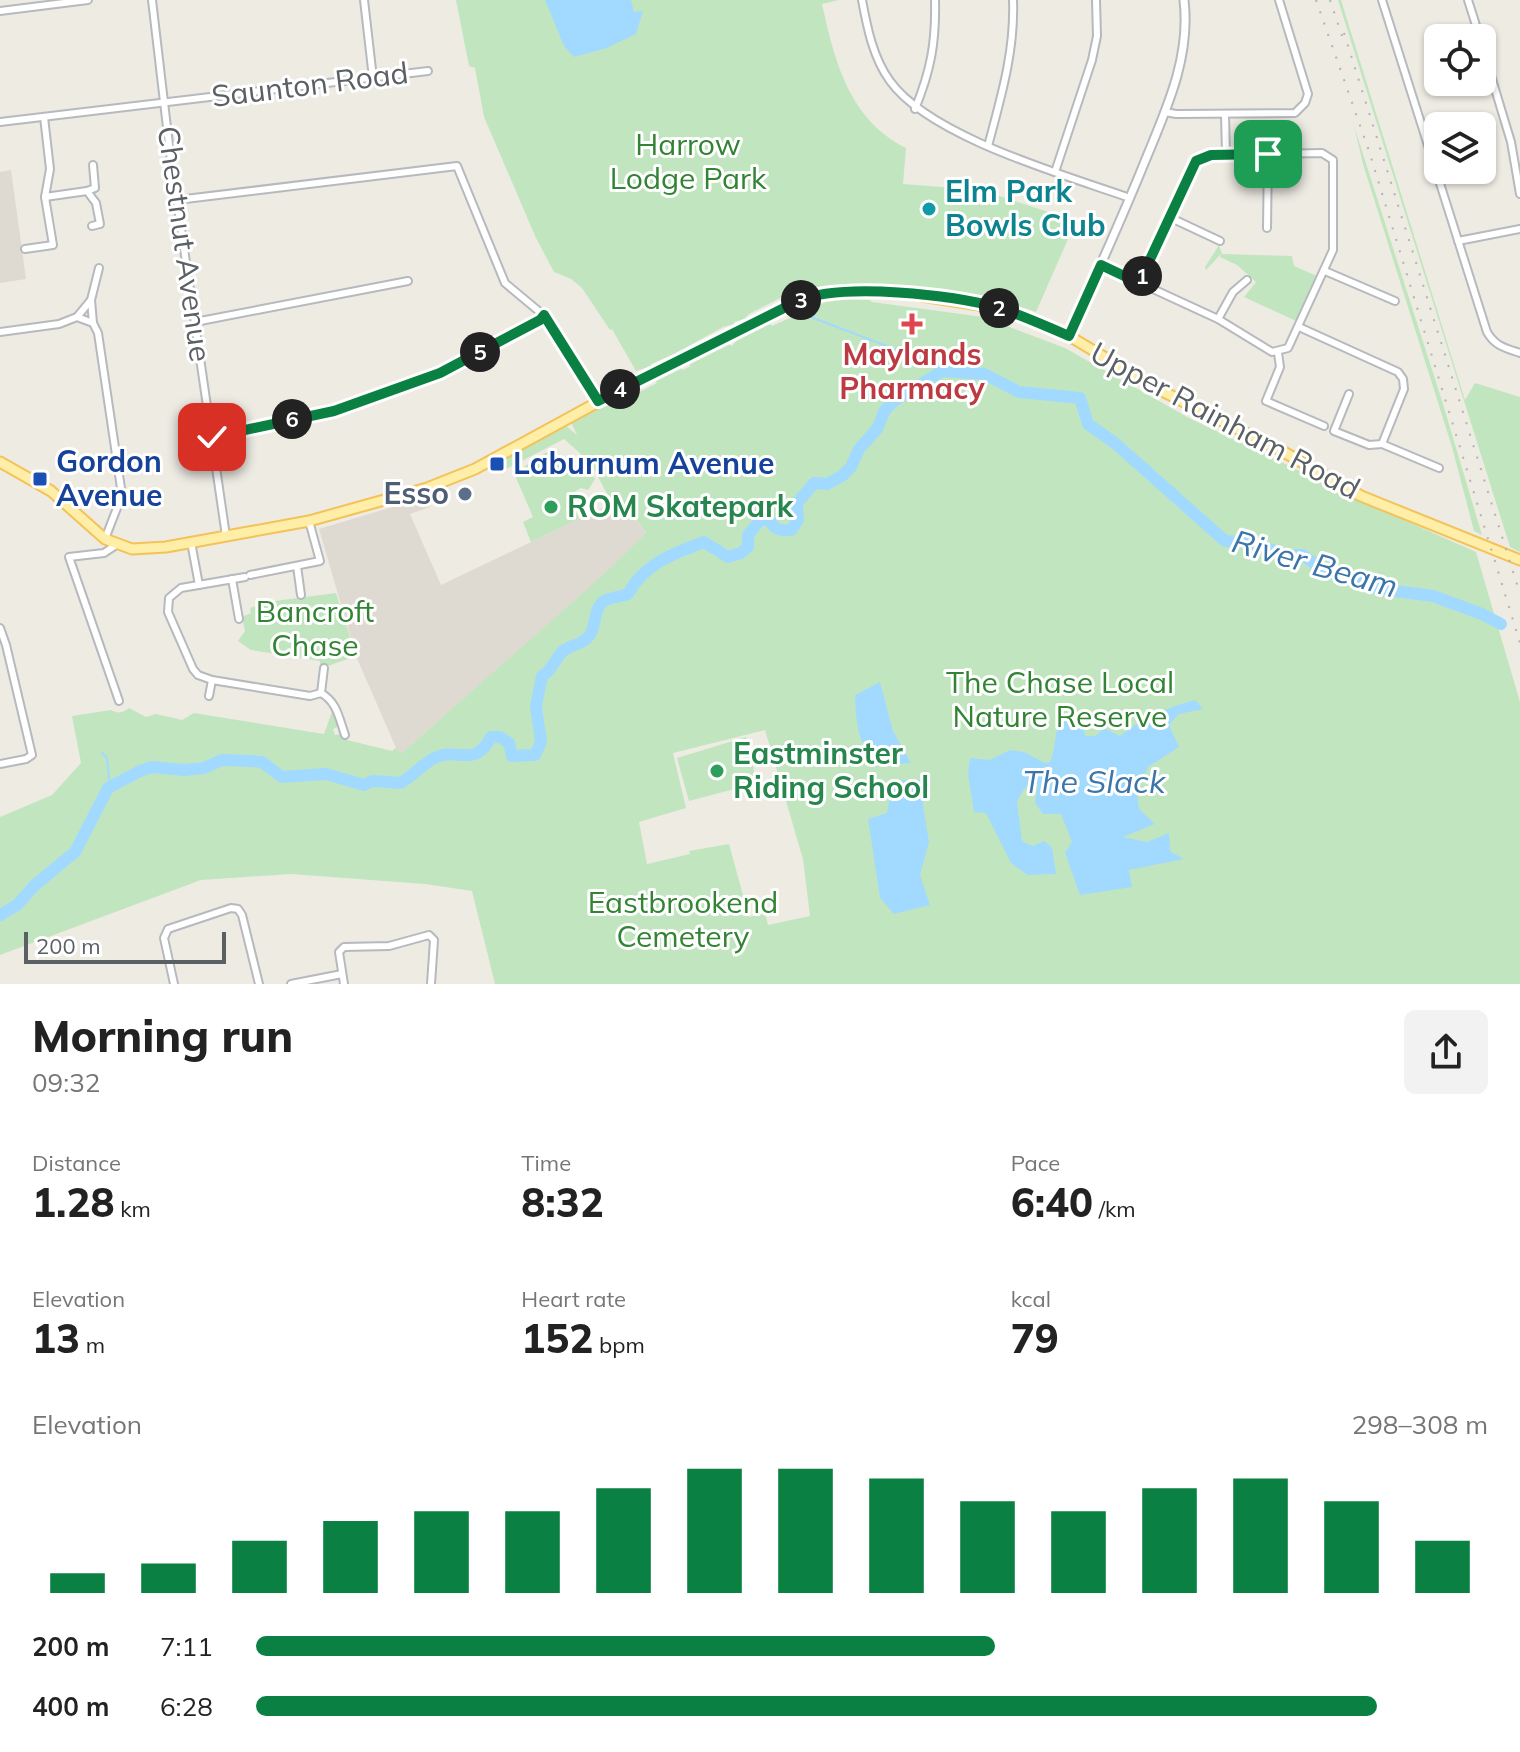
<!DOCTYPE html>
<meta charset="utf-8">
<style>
:root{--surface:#fff;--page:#f2f2f2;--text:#222;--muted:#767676;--accent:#0b8043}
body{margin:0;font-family:Mulish,sans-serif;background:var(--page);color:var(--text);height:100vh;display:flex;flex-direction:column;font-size:30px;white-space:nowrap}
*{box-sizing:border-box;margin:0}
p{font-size:26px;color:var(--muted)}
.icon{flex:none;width:44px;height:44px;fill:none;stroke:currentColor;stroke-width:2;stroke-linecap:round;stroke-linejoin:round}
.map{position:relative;height:984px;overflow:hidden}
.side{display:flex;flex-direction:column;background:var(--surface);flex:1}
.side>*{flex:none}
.controls{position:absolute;left:1424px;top:24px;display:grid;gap:16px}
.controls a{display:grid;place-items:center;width:72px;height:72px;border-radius:12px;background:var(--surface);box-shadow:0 2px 6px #0004;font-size:40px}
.scale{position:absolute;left:24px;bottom:20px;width:202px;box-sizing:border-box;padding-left:8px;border:4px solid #5b6064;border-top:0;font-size:22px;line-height:28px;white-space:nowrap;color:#5b6064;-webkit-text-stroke:6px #fff;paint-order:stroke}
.pin{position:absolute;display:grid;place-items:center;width:68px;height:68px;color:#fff;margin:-34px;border-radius:16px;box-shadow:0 4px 12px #0006}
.km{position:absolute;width:40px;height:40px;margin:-20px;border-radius:50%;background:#222;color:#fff;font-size:22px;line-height:40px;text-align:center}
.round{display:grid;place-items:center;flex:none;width:84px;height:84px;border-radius:12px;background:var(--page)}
.overview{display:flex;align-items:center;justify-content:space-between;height:136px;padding:0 32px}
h1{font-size:44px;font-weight:800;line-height:60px}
.stats{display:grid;grid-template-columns:repeat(3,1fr);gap:12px;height:136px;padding:8px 32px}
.stats div{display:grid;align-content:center}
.stats b{font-size:40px;font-weight:800}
.stats small{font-size:22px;font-weight:400}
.stats p{font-size:22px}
.chart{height:224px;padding:16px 32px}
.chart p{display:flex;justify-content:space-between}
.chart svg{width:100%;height:144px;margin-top:8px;stroke:var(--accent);stroke-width:6}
ul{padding:0 32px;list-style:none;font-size:26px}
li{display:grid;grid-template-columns:128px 96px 1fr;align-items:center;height:60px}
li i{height:20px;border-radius:10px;background:var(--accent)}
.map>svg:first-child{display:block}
</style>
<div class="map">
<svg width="1520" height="984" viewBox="0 0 1520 984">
<rect width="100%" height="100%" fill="#eeebe3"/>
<g fill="#dedad1">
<path d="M11,170L26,279L0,283V172Z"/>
<path d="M426,497L430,507L410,514L441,585L621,499L648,536L402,753L396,748L356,656L319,529Z"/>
</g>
<g fill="#c1e6bf" fill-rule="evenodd">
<path d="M456,0H839L822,4C835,62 849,119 906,148L903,184L981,190L1076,221L1036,312L1024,308H1010L1007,301L1001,299L902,285H836L798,289L749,314L744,319L734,322V324L723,327L674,354L651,364V366L636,371L612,329L610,330L582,288L571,279L554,272L536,238L484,117L475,68L469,66Z"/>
<path d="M1338,0H1341L1465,400L1475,383L1520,397V552L1510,547Z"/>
<path d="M1354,126L1443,404L1482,535L1474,531L1452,447L1363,164Z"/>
<path d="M1219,245L1222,254L1292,256L1294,266L1317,276L1296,321L1244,297L1256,282L1237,265L1220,257L1221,254L1206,270L1205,267Z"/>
<path d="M850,299L870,300L872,302L983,317L1065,348L1189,418L1379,509L1476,552L1520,702V984H495L472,891L425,884L291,874L201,880L0,955V817L52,795L81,763L72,716L111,710C118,714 122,713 129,708L146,717L156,714L182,720L194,713L324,734L333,709L339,726L333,729L335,735L340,734L343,739L392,751L396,748L402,753L603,575L646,533L631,512L616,501L611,502L591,463L564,439L506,469L504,459L566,426L577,435L570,420L582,418L612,398L618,403L657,383L654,379L674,365L685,362L686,365L681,369L683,370L691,366L685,361L709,352L725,342L732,346C740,334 756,328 770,323L772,326L826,302ZM765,730L803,859L810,916L768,925L765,913L749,917L729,844L689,851L690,854L647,864L639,822L686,808L673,753Z"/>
<path d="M552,449L563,476L582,460L595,479L588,490L581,488L569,495L579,519L531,542L523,522L533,517L514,473Z"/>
<path d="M336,593L356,656L325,667L320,666V661L251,650L238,641L245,631L242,617L251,613L250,608L267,602Z"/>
<path d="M746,737L757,783L689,801L677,758Z"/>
</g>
<g fill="#a2daff">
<path d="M545,0H631L634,12L643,11L636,34L607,48L574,57L564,46Z"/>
<path d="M880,682L893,731L911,763C903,763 891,766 884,764C857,756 856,718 855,695Z"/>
<path d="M1195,700L1203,709L1179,714L1169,725L1179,747L1148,767L1137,794L1139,809L1155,824L1123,837L1147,842L1169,833L1170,851L1184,859L1129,870L1132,887L1080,895L1065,853L1072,842L1061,814H1043L1035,803L1038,784L1024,789L1017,801L1022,841L1033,846L1044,841L1052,847L1056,874L1028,875L1011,863L986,813L974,812L968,774L970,758L990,760L1010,750L1024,752L1045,763L1050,762C1057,746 1054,729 1062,714L1090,711L1100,721L1084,731L1086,736H1095L1104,728L1120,736C1143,717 1166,708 1195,700Z"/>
<path d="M903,780H926L930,783L929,790L924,794L923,805L929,842L920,875L930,905L894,914L880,898L868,819L887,813L892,785Z"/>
</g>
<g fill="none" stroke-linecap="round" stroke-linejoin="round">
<g stroke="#a2daff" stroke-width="2">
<path d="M801,310L811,317L957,373"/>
<path d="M102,753L107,758L110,788"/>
</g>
<path stroke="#a2daff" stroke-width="12" d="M0,915L17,905L35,885L75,852L108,788L140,771L152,767L184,770L204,768L222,760L251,761L262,762L282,777L326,774L364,785L372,781L401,783C414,775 423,763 437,757C457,747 475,769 491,737H500L509,743L512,756L535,755L541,742L536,706L542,676C553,669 554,661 562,652C570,644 583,645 589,636C597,625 593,609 604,601C610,597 621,597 628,594C644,564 674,553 704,542L728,557L741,553L748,547V535L761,519L770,521C775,530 780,531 791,530L798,520L797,503L814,483L827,484L842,476L851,467L859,449L877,429L885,410L894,401L942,371L984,374L1019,392L1080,398L1088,424L1116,444L1225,541L1247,542L1287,555H1303L1319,567L1343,578L1380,589L1433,596L1482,614L1501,624"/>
<g stroke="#b6b9be" stroke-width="10">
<g id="minor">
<path d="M152,0L170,153L226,536"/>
<path d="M364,0L373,78"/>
<path d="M862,0C867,27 873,58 890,81C930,137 1065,175 1130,198"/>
<path d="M1382,0L1487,332C1495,346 1505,348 1520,353"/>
<path d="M1468,0L1480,38"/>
<path d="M0,11L88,0"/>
<path d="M1482,46L1511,142L1520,194"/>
<path d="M915,109C931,70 936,42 935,0"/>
<path d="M1165,112L1176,114L1295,113L1305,103L1308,94L1279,0"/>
<path d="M1225,114L1226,154"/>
<path d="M0,122L428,71"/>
<path d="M988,146C1001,97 1015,51 1013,0"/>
<path d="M1055,172L1092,60L1097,36L1096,0"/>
<path d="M87,191L95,188L93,165"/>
<path d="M45,197L87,191L96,203L100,224L92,226"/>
<path d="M177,200L457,166L505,283L547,318L598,401"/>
<path d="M1169,217L1220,241"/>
<path d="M1267,228L1268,154"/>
<path d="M1458,241L1520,229"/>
<path d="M25,249L53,245L45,197L50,169L44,117"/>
<path d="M1101,265L1218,319L1272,352L1288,348L1333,250V160L1322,153L1211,155L1200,158L1191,167L1139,283"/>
<path d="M1325,271L1395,301"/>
<path d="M91,300L77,317L93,323L98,333L122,495L105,539"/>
<path d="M1218,319L1233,292L1247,280"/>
<path d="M195,322L408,281"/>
<path d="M93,323L91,300L99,268"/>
<path d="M1299,327L1398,372L1403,379L1404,389L1382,444L1439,468"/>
<path d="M0,332L59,324L77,317"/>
<path d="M1278,353L1280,367L1266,401L1324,426"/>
<path d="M1349,394L1334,431L1369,445L1382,444"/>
<path d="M212,437L334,411L440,373L540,320L544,315"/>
<path d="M191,542L199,585"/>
<path d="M116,545L104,553L69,557L119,701"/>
<path d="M297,566L301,595"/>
<path d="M250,575L320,561L309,521"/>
<path d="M245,577L181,588L169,598L168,612L193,669L198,675L212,680L310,696L321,693C337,702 339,718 345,735"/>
<path d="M232,579L239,619"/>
<path d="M0,628L6,645L32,755L26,759L0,764"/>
<path d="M321,693L324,668"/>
<path d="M209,696L212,680"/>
<path d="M174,984L164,938L168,929L231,908L238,909L242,915L259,984"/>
<path d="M291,984L342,974"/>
<path d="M344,984L339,952L344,947L389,946L429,935L434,940L431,984"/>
</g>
</g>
<g stroke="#b6b9be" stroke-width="11">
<path id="tertiary" d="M1069,336C1094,279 1120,223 1143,166C1165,112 1191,59 1184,0"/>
</g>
<g stroke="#f3c258" stroke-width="13">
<path id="primary" d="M0,462L51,491L105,539L132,549L166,547L309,521L427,488L475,469L644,377L810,296L871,291L909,294L998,308L1069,336L1156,388L1282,451L1361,496L1520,560"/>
</g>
<use href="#minor" stroke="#fff" stroke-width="6"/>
<use href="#tertiary" stroke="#fff" stroke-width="7"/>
<use href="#primary" stroke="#ffeea7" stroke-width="9"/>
<g stroke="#b2b3b4" stroke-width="2" stroke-dasharray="2 10" stroke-linecap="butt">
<path d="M1316,0L1369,151L1520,643"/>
<path d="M1330,0L1345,45"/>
<path d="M1344,33L1520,594"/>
</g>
</g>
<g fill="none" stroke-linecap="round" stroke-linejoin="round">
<g stroke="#fff" stroke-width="16">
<path id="route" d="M212,437L334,411L440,373L540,320L544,315L598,401L798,301C843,282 953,295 1000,308C1023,316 1046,326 1069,336L1101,265L1139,283L1196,161L1211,155L1268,154"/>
</g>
<use href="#route" stroke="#0b8043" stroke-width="10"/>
</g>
<circle fill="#0f9aa8" stroke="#fff" stroke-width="3" cx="929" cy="209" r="8"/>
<path fill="#e0444e" stroke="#fff" stroke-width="3" d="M908 312h8v8h8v8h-8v8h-8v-8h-8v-8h8z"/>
<g fill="#1a4fb4" stroke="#fff" stroke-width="3">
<rect x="489" y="456" width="16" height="16" rx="4"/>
<rect x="32" y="471" width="16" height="16" rx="4"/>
</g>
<circle fill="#5c6f8a" stroke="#fff" stroke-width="3" cx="465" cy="494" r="8"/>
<g fill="#2e9e5b" stroke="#fff" stroke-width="3">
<circle cx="551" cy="507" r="8"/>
<circle cx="717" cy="771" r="8"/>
</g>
<g text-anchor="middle" stroke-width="6" stroke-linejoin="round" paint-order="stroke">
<g font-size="30" fill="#5b6064" stroke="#fff">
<text transform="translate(310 85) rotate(-7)" y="10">Saunton Road</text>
<text transform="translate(184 244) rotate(82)" y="10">Chestnut Avenue</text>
<text transform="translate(1225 421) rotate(28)" y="10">Upper Rainham Road</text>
</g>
<g font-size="30" fill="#338334" stroke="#fff">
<text x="688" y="155">Harrow<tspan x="688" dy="34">Lodge Park</tspan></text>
<text x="315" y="622">Bancroft<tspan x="315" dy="34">Chase</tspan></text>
<text x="1060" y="693">The Chase Local<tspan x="1060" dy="34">Nature Reserve</tspan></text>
<text x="683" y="913">Eastbrookend<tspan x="683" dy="34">Cemetery</tspan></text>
</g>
<g font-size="30" font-weight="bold" fill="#0d838f" stroke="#fff" text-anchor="start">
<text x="945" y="202">Elm Park<tspan x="945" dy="34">Bowls Club</tspan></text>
</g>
<g font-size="30" font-weight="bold" fill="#be3a42" stroke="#fff">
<text x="912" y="365">Maylands<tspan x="912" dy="34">Pharmacy</tspan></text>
</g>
<g font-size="30" font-weight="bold" fill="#164399" stroke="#fff" text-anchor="start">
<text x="56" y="472">Gordon<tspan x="56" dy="34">Avenue</tspan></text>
<text x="513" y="474">Laburnum Avenue</text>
</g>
<g font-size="30" font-weight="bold" fill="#4e5e75" stroke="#fff" text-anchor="end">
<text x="449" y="504">Esso</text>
</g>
<g font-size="30" font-weight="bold" fill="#27864d" stroke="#fff" text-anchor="start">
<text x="567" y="517">ROM Skatepark</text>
<text x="733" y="764">Eastminster<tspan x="733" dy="34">Riding School</tspan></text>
</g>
<g font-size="32" font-style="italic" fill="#3c75a9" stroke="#fff">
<text transform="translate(1315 564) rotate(16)" y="11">River Beam</text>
<text x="1094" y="793">The Slack</text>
</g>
</g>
</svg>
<div class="controls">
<a><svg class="icon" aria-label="locate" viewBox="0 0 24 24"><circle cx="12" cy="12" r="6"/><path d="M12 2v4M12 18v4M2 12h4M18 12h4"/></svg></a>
<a><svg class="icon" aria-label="layers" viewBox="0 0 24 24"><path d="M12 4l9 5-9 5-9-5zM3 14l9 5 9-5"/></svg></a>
</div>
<div class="scale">200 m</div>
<div class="pin" style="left:1268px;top:154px;background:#1e9e55"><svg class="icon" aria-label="arrive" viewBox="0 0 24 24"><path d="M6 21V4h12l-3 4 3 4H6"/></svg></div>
<div class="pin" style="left:212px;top:437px;background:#d93025"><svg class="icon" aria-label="check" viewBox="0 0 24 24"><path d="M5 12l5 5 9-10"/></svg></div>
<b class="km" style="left:1142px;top:276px">1</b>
<b class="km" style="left:999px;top:308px">2</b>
<b class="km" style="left:801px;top:300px">3</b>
<b class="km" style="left:620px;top:389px">4</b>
<b class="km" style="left:480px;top:352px">5</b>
<b class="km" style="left:292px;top:419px">6</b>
</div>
<section class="side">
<div class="overview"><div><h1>Morning run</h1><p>09:32</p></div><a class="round"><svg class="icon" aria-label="share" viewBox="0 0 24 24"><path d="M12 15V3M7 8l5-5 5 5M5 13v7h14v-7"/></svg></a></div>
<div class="stats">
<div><p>Distance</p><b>1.28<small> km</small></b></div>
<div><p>Time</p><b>8:32</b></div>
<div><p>Pace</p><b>6:40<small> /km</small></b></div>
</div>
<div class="stats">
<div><p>Elevation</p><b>13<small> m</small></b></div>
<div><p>Heart rate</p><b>152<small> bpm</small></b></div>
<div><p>kcal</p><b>79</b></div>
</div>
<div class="chart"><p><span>Elevation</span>298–308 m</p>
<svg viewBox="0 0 160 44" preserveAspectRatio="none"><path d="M5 44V38M15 44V35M25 44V28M35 44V22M45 44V19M55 44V19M65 44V12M75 44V6M85 44V6M95 44V9M105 44V16M115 44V19M125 44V12M135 44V9M145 44V16M155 44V28"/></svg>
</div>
<ul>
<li><b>200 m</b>7:11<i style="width:60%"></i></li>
<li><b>400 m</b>6:28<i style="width:91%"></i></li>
</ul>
</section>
